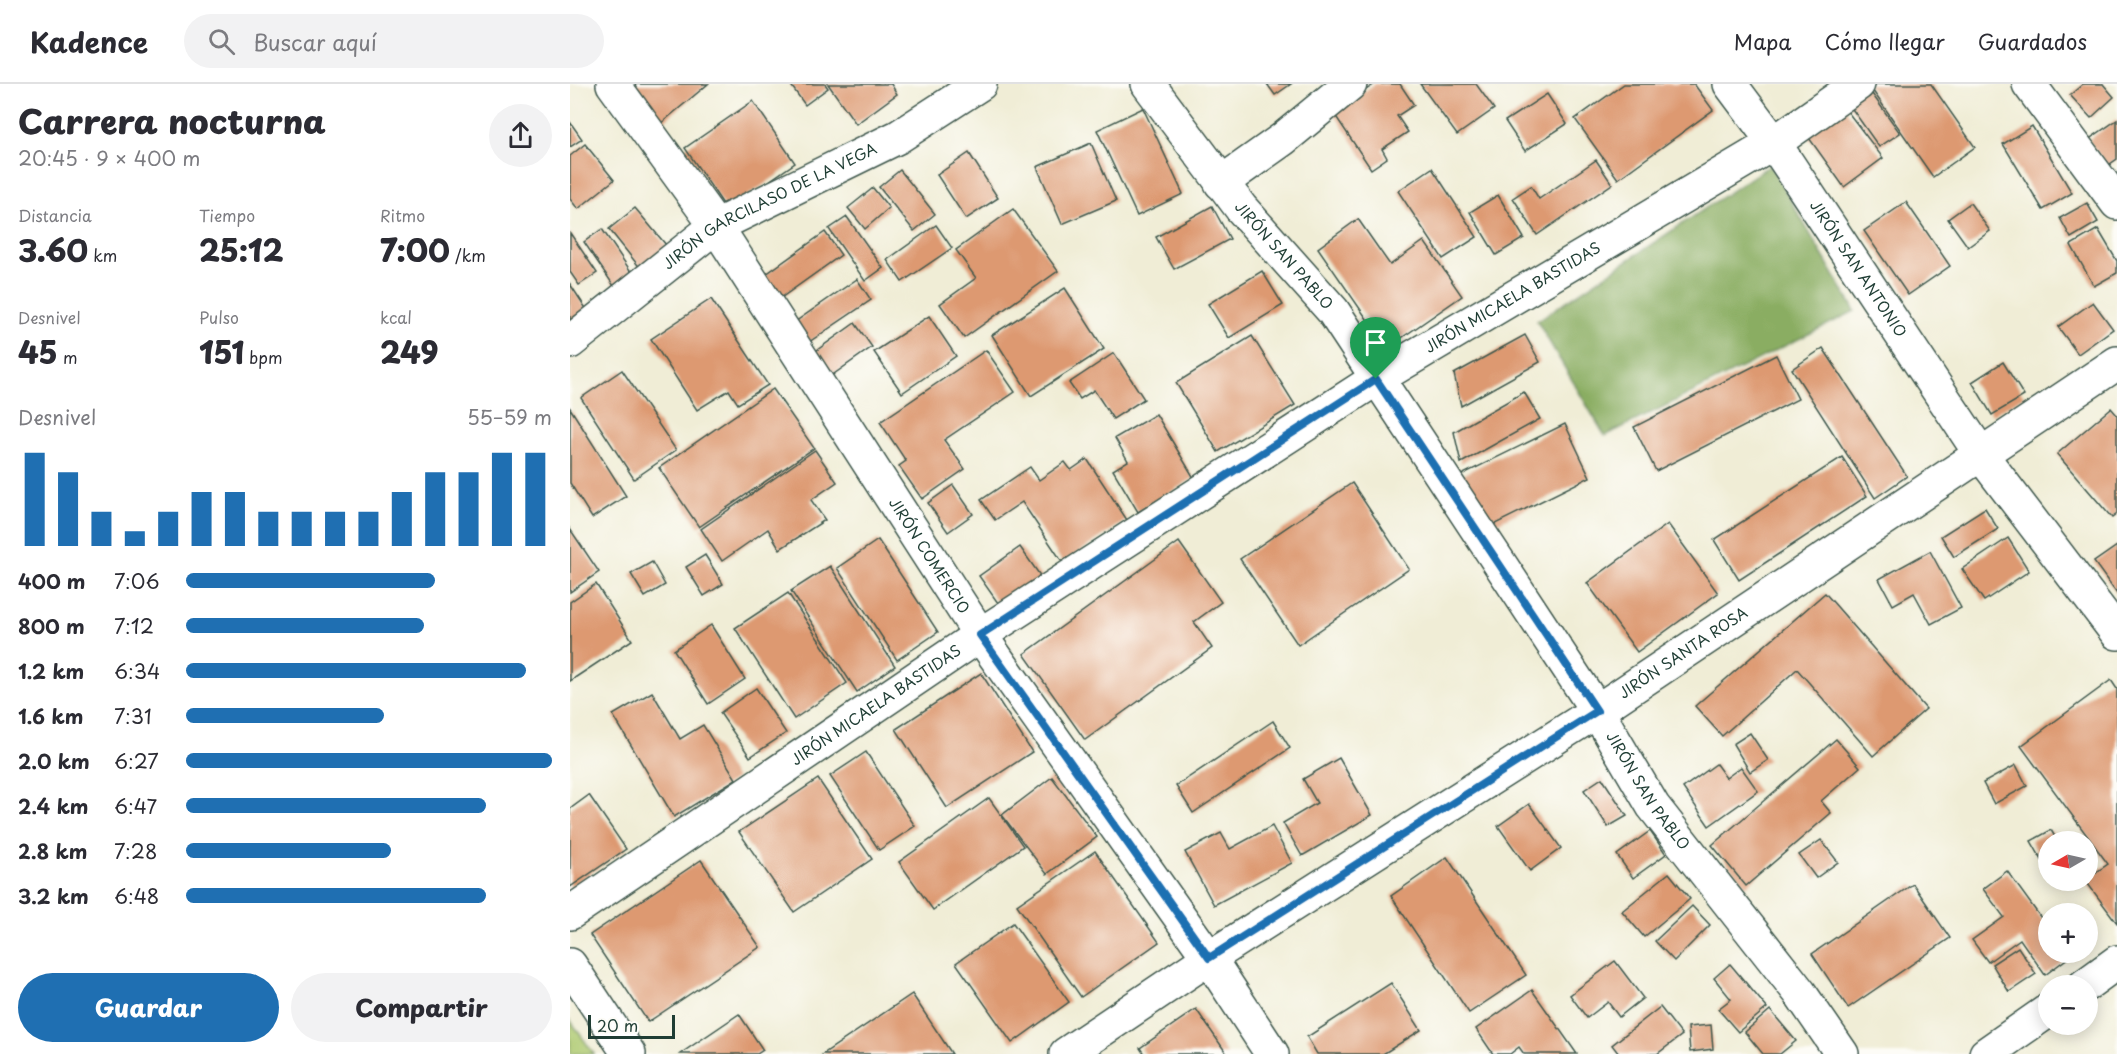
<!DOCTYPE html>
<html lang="es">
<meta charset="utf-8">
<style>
:root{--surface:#fff;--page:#f2f2f3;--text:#2b2b33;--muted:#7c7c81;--line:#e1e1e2;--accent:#1f6fb2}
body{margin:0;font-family:"Playpen Sans",sans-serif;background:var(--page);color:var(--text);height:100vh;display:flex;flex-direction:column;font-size:22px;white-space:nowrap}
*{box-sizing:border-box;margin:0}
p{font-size:20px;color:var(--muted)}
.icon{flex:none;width:33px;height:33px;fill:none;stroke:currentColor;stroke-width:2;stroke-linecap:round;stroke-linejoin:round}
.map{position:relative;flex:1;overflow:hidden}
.drawer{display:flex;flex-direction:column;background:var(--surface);width:570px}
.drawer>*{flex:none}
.needle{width:39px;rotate:261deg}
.buttons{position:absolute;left:1468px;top:747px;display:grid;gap:12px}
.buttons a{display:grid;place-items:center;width:60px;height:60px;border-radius:50%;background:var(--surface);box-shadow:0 3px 15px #0003;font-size:30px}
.scale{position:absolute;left:18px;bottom:15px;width:87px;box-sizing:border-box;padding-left:6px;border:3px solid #1f3d34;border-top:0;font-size:16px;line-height:21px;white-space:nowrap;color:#1f3d34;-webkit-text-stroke:4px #fdfcf7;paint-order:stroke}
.pin{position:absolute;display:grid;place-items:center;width:51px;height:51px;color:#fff;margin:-62px -26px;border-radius:50% 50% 50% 0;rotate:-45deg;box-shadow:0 0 6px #0007}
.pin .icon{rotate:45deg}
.round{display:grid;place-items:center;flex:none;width:63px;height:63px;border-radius:32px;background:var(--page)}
.headline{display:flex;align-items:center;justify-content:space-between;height:102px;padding:0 18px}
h1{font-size:33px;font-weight:800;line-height:45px}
.figures{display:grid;grid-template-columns:repeat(3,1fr);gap:9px;height:102px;padding:6px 18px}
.figures div{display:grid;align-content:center}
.figures b{font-size:30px;font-weight:800}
.figures small{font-size:16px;font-weight:400}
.figures p{font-size:16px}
.chart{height:168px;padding:12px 18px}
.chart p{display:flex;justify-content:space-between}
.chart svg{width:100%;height:108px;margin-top:6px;stroke:var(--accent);stroke-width:6}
.primary-button{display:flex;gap:12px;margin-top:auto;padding:12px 18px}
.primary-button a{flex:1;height:69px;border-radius:36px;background:var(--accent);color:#fff;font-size:24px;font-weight:800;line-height:69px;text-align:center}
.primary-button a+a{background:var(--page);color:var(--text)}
ul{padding:0 18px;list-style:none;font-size:20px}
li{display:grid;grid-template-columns:96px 72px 1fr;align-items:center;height:45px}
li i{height:15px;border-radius:8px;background:var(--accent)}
header{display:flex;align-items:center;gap:36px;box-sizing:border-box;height:84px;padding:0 30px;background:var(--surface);border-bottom:2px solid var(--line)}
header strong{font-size:28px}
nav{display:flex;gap:33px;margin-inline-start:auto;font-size:21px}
.search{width:420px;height:54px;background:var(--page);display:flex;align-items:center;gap:15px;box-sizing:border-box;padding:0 21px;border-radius:33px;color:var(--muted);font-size:22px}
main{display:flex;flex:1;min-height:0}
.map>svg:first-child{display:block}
</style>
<header>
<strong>Kadence</strong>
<div class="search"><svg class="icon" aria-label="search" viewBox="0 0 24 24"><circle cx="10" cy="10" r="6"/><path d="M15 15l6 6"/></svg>Buscar aquí</div>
<nav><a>Mapa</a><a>Cómo llegar</a><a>Guardados</a></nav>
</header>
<main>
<section class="drawer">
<div class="headline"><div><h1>Carrera nocturna</h1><p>20:45 · 9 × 400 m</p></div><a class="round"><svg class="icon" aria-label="share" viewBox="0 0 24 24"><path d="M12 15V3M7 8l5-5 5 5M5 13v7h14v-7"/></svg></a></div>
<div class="figures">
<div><p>Distancia</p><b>3.60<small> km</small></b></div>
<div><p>Tiempo</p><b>25:12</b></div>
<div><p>Ritmo</p><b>7:00<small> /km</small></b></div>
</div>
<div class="figures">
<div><p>Desnivel</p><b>45<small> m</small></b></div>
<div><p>Pulso</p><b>151<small> bpm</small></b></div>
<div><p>kcal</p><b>249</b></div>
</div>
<div class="chart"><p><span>Desnivel</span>55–59 m</p>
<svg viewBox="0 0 160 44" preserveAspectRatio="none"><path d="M5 44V6M15 44V14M25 44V30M35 44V38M45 44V30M55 44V22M65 44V22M75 44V30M85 44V30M95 44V30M105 44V30M115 44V22M125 44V14M135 44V14M145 44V6M155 44V6"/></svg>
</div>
<ul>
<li><b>400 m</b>7:06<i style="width:68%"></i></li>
<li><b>800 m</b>7:12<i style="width:65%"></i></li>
<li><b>1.2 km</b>6:34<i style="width:93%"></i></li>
<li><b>1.6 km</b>7:31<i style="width:54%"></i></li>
<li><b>2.0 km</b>6:27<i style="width:100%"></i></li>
<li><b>2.4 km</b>6:47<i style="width:82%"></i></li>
<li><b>2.8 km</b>7:28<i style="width:56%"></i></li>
<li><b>3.2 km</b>6:48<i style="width:82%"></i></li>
</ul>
<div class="primary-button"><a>Guardar</a><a>Compartir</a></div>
</section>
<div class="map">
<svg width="1547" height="970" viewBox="0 0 1547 970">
<rect width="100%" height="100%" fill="#fdfcf7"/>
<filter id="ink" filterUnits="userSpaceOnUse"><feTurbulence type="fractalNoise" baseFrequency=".0167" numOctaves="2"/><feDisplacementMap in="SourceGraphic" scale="12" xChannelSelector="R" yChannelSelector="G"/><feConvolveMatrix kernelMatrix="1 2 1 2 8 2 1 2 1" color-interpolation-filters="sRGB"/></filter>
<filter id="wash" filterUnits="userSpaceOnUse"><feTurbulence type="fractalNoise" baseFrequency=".008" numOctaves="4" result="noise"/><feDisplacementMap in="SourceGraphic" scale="24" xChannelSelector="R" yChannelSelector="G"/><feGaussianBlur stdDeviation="1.35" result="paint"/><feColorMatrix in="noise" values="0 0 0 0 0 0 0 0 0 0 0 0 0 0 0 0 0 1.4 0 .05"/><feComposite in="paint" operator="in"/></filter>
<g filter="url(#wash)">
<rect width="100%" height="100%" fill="#f0edd6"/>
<path fill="#adc96f" stroke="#668352" stroke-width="1.5" d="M0,936L24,970H0Z"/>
<path fill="#8aad62" stroke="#54754b" stroke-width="1.5" d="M1200,81L1285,227L1035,352L967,237Z"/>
<g id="blocks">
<g fill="#dd9971">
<path d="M56,0H138L89,41Z"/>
<path d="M220,0H255L258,4L235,21Z"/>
<path d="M258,0H321L327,10L286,40Z"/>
<path d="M697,0H721L705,11Z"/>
<path d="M805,0H830L844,21L827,32L838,48L812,65L817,74L801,85L763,28Z"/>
<path d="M850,0H906L924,25L887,51Z"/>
<path d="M1054,0H1124L1143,26L1048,95L1005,35Z"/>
<path d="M1295,0L1330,49L1309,63L1273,12Z"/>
<path d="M1298,0H1361L1405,63L1363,93Z"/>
<path d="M1513,0H1533L1544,13L1521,34L1500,11Z"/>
<path d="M977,10L997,40L955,67L935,37Z"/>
<path d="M183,17L225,79L157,126L115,64Z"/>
<path d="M1271,19L1313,74L1274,103L1234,47Z"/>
<path d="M573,24L613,110L567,132L527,46Z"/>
<path d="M1547,36V75L1537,82L1518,56Z"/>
<path d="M0,38L12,55L0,63Z"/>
<path d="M1462,42L1502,109L1473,126L1433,60Z"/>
<path d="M521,59L546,117L492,140L467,83Z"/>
<path d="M15,60L44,96L8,125L0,115V72Z"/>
<path d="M399,69L428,114L396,135L367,91Z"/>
<path d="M1026,76L1042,100L967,151L943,114L961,102L969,115Z"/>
<path d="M862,84L907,153L873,175L828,107Z"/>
<path d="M330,86L365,130L344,147L309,103Z"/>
<path d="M303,104L319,124L295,145L278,124Z"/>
<path d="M928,111L954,154L926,171L900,128Z"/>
<path d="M1336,118L1380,182L1338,211L1294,147Z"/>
<path d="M1400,119L1420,147L1398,163L1378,135Z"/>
<path d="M1517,119L1528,138L1501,154L1490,134Z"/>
<path d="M642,122L660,155L604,185L586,153Z"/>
<path d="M65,124L102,168L75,190L39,145Z"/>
<path d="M443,125L488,187L394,254L370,220L406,194L386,166Z"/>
<path d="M277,133L313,184L295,197L259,145Z"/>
<path d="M788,135L820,181L854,157L892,212L817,264L748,164Z"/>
<path d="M366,141L382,164L332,198L317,176Z"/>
<path d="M32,145L64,192L46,205L14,158Z"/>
<path d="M1528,145L1547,177V189L1524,202L1501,161Z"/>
<path d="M255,148L271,171L208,216L192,193Z"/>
<path d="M0,149L27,189L9,201L0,188Z"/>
<path d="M692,187L713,221L659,254L638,220Z"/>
<path d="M287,195L301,216L239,258L225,238Z"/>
<path d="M0,200L19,229L0,242Z"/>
<path d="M495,204L534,265L461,312L422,251Z"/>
<path d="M141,215L198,301L168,320L159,306L127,326L81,255Z"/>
<path d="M1523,218L1543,245L1508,270L1488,243Z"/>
<path d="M359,232L386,272L332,309L304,268Z"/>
<path d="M285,239L302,263L261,292L243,269Z"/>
<path d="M955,251L970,278L891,322L884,290Z"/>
<path d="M682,252L725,321L648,368L606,299Z"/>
<path d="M1253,264L1337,392L1305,414L1222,285Z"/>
<path d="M416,266L445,308L374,356L395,385L352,415L329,382L336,377L310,338Z"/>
<path d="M544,269L574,315L543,335L524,306L510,315L499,299Z"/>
<path d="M1206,271L1228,315L1086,387L1064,343Z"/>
<path d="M1433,278L1454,312L1422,331L1402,298Z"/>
<path d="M52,286L106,366L64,395L11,314Z"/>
<path d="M203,305L244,364L129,443L89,384Z"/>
<path d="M954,308L970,335L891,379L884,348Z"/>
<path d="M0,324L56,412L22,434L0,399Z"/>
<path d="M1541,324L1547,331V430L1542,434L1487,370Z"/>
<path d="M586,330L624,394L568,428L543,386L558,377L545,354Z"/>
<path d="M995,340L1020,393L909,448L883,395Z"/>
<path d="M245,366L267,398L241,416L255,436L210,465L198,445L152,477L131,445Z"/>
<path d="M1272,373L1297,412L1169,496L1144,456Z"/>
<path d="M517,375L557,436L493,479L452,418L425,436L411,416L460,383L469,396L495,378L501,386Z"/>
<path d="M782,399L839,485L728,561L670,475Z"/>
<path d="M383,401L403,430L378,448L358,419Z"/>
<path d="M1415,424L1428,445L1384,473L1371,452Z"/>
<path d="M1098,440L1148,509L1067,568L1017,499Z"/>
<path d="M0,445L29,488L0,508Z"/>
<path d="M1438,454L1459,487L1414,517L1392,485Z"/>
<path d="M308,456L368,548L327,576L267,484Z"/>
<path d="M609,458L651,518L624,538L642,564L515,656L454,570Z"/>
<path d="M1547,462V510L1524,478Z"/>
<path d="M450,463L476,500L435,529L409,492Z"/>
<path d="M1360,467L1391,524L1361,540L1344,509L1323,521L1309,495Z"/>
<path d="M135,471L153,500L134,512L116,483Z"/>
<path d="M82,478L95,501L75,513L61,490Z"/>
<path d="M260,482L325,582L287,608L221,507Z"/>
<path d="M26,500L62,556L0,597V518Z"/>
<path d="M218,509L277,599L224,635L165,544Z"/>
<path d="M1255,509L1356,625L1303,672L1227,585L1152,652L1125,622Z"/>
<path d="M141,541L175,595L138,620L104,566Z"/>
<path d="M411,589L462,668L377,724L326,645Z"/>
<path d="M1541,596L1547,605V839L1515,796L1538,780L1451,662Z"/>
<path d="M186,604L216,649L180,673L150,629Z"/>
<path d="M82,608L110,655L133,641L166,695L104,733L43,631Z"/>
<path d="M703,637L720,664L623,729L606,702Z"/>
<path d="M1180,649L1198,676L1180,688L1163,660Z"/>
<path d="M1266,655L1290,683L1251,717L1261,729L1176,802L1142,761Z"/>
<path d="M296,668L345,742L309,766L260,692Z"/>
<path d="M769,674L802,731L732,772L713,739L747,719L733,695Z"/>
<path d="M1146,680L1156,694L1171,683L1188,707L1139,742L1113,704Z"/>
<path d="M1446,681L1457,702L1424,720L1413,699Z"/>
<path d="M482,693L527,753L477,790L432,731Z"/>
<path d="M1032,694L1057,732L1038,743L1014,706Z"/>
<path d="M248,695L302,775L224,828L169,748Z"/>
<path d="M19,711L56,765L0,803V725Z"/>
<path d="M419,714L453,762L363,826L329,778Z"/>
<path d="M959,720L991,764L960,787L928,742Z"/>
<path d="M702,742L722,779L644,821L615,768L651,749L660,765Z"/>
<path d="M1481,746L1488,758H1479V782L1476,783L1461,757Z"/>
<path d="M1080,747L1096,770L1063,794L1047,771Z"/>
<path d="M1251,756L1268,778L1246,794L1229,771Z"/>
<path d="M525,767L589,858L511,913L447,821Z"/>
<path d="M877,773L956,891L899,929L821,812Z"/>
<path d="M131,776L190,863L78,938L20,851Z"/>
<path d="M1437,787L1479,845V868H1496L1499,873L1475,891L1450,855L1418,878L1402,856L1434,833L1413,805Z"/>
<path d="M1099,789L1120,815L1074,853L1052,827Z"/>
<path d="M1343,800L1380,854L1278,924L1242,870Z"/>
<path d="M1122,822L1140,841L1104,877L1085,857Z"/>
<path d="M443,839L499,918L442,959L386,879Z"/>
<path d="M1448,863L1466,890L1439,908L1422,880Z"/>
<path d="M1045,877L1073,914L1049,933L1038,918L1017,934L1000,911Z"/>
<path d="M1160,880L1197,924L1168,948L1148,925L1161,915L1144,894Z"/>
<path d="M821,899L851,946L813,970H747L737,953Z"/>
<path d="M962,906L1007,970H954L949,963L940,970H923L906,945Z"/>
<path d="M342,910L382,970H253Z"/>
<path d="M1090,923L1112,951L1087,970H1049L1042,961Z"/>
<path d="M626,925L657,970H574L570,964Z"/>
<path d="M1200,926L1226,957L1210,970H1193L1175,948Z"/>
<path d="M169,930L193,966L187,970H110Z"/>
<path d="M1141,941L1143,965L1120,968L1118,943Z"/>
</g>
</g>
</g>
<g filter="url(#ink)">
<use href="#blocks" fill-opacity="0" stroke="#3e574c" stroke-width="1.5"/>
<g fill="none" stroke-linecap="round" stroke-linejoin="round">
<g stroke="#3e574c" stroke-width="36">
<g id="street">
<path id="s1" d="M43,0L146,142L410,551L639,874L702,970"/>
<path id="s2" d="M578,0L671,124L763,227L1027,627L1083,722L1230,909L1272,970"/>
<path id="s3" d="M1160,0L1204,59L1412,372L1547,549"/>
<path d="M1459,0L1547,119"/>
<path d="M651,99L713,55L780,0"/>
<path id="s4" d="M0,258L146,142L328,53L410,0"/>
<path id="s5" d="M0,829L410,551L806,295L1204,59L1288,0"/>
<path d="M0,881L59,970"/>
<path d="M1514,902L1547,878"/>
<path id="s6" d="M496,970L639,874L1027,627L1547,279"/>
<path d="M1416,970L1479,926"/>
</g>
</g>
<use href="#street" stroke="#fff" stroke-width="33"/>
</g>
</g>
<g fill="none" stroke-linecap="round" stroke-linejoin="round" filter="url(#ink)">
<g stroke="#fff" stroke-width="12">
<path id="route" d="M806,295L1027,627L639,874L410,551Z"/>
</g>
<use href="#route" stroke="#1f6fb2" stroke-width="8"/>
</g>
<g text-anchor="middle" stroke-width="5" stroke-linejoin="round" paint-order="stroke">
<g font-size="15" fill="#1f3d34" stroke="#fdfcf7">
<text dy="5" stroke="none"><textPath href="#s4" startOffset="243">JIRÓN GARCILASO DE LA VEGA</textPath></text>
<text dy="5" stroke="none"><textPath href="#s2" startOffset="219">JIRÓN SAN PABLO</textPath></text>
<text dy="5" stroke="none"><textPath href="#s3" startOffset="225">JIRÓN SAN ANTONIO</textPath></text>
<text dy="5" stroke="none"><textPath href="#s5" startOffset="1126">JIRÓN MICAELA BASTIDAS</textPath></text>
<text dy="5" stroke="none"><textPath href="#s1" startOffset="568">JIRÓN COMERCIO</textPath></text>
<text dy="5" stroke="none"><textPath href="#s6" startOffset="736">JIRÓN SANTA ROSA</textPath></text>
<text dy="5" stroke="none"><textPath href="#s5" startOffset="370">JIRÓN MICAELA BASTIDAS</textPath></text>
<text dy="5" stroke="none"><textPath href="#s2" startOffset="867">JIRÓN SAN PABLO</textPath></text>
</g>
</g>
</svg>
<div class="buttons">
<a><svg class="needle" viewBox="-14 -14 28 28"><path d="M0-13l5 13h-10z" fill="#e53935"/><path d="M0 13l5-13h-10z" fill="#7c7c81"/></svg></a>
<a>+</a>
<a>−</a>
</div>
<div class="scale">20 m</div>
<div class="pin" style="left:806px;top:295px;background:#1e9e55"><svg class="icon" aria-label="arrive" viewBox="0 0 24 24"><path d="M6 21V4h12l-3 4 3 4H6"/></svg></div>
</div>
</main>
